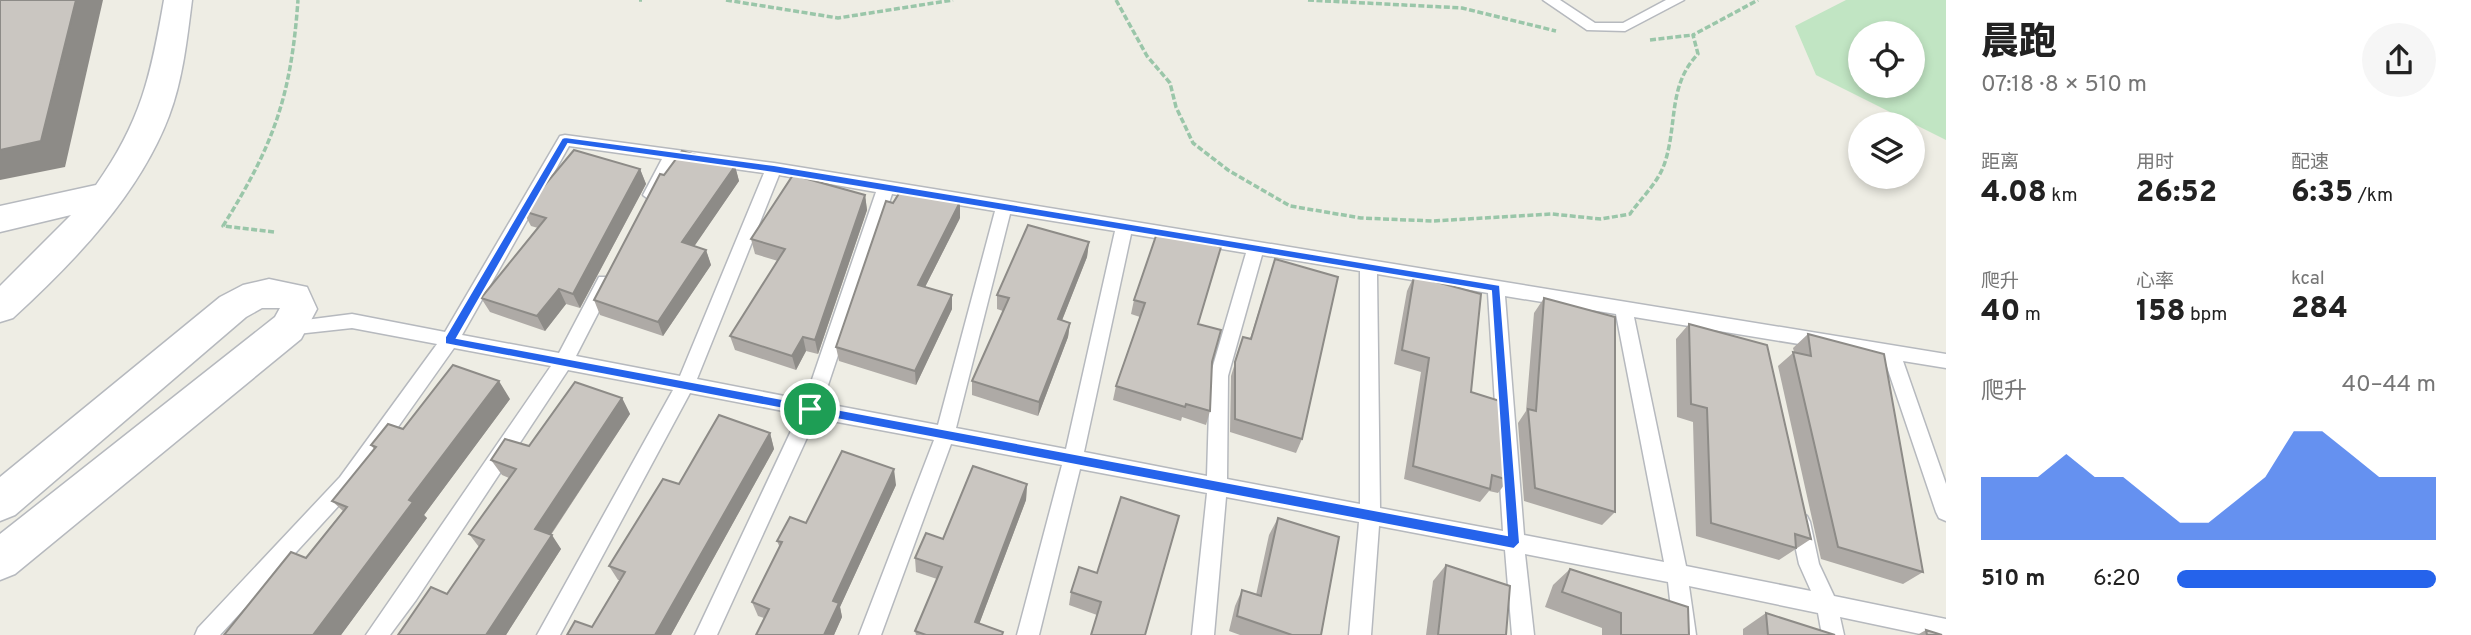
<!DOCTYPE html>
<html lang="zh">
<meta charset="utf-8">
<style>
:root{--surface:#fff;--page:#f6f6f6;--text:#222;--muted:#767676;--accent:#2563eb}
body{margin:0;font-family:Overpass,"Noto Sans SC",sans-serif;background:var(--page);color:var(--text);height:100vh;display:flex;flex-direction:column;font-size:26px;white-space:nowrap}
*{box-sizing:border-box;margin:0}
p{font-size:23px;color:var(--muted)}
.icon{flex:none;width:38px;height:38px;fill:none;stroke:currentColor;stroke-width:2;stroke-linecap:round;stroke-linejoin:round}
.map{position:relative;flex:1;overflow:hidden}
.drawer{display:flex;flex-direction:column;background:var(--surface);width:525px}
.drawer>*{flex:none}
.controls{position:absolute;left:1848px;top:21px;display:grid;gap:14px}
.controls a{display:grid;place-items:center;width:77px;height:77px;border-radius:50%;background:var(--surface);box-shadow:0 4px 10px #0003;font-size:35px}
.pin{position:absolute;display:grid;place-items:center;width:60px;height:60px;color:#fff;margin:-30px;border:4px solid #fff;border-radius:50%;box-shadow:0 2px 7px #0007}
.round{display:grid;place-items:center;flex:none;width:74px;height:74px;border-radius:37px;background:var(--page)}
.summary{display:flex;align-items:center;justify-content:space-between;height:119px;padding:0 35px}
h1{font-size:38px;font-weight:800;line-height:52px}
.figures{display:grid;grid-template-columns:repeat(3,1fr);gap:10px;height:119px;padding:7px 35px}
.figures div{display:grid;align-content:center}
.figures b{font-size:30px;font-weight:800}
.figures small{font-size:19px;font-weight:400}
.figures p{font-size:19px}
.chart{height:196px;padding:14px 35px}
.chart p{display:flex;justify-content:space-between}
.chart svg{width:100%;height:126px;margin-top:7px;fill:var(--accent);opacity:.7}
ul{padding:0 35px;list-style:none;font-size:23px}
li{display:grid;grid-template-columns:112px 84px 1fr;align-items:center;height:52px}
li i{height:18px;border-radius:9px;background:var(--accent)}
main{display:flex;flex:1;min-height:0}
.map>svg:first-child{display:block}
</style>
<main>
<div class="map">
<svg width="1946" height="635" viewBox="0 0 1946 635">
<rect width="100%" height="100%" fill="#eeede4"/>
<path fill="#c1e5c3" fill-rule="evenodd" d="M1846,0H1946V140L1816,75L1795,26ZM1860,33H1913V86H1860Z"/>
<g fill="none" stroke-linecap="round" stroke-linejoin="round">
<g stroke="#b6b9be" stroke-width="3">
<g id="service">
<path d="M1543,0H1560L1595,23H1623L1666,0H1684L1625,31L1587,30Z"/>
<path d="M565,135L774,163L1946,354V368L1903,361L1946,484V521L1939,518L1936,512L1884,358L1634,317L1686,566L1811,591L1799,564L1790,522L1793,516L1800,513L1807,516L1810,522L1819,564L1834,596L1946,619V635H1925L1840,617L1844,635H1822L1818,613L1689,586L1696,635H1674L1668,582L1525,554L1534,635H1512L1505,550L1379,526L1371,635H1349L1359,522L1226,497L1214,635H1192L1207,493L1080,469L1039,635H1017L1062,465L951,444L881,635H859L934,440L816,418L717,635H695L799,414L690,393L560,635H537L673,390L568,370L416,600L390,635H366L551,366L454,348L354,489L220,635H195L198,628L340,477L437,344L352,328L288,335L282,333L279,328L282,323L352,314L445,332L560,136ZM569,146L662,159L643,195L651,201L657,199L677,161L764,173L680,376L576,356L614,282L611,277H599L559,353L462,335ZM779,175L876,192L805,400L697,379ZM892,194L995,211L938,425L822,403ZM1010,214L1115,231L1066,449L956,428ZM1131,234L1246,253L1210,376L1207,476L1084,452ZM1262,255L1360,271V504L1227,479L1228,376ZM1377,274L1488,293L1503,531L1380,508ZM1505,296L1616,314L1664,562L1524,535Z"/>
</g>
</g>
<g stroke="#b6b9be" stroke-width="3">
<g id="minor">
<path d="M164,0H192C187,39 183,79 169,116C139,195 74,262 13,318L0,322V286L71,215L0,232V206L96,185C141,122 151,75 164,0Z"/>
<path d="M269,279L307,287L317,309L301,339L15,574L0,580V534L275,317L280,308H262L246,317L15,515L0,521V477L220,297L243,285Z"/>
</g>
</g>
<g stroke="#9ac6a9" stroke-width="3.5" stroke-dasharray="6 2.5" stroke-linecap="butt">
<path d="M639,0H642"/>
<path d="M726,0L838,18L953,0"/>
<path d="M1116,0L1147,56L1170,83L1176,107L1193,143L1228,170L1290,206L1361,218L1432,221L1552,214L1601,219L1630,214C1641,198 1657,184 1664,165C1678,126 1667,86 1698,54L1693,35L1758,0"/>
<path d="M1308,0L1462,8L1556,31"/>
<path d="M1650,40L1693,35"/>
<path d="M274,232L223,226C274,144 291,97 298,0"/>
</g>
<use href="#service" fill="#fff" fill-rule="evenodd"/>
<use href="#minor" fill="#fff" fill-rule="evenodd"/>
</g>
<g fill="#aeaaa6">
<path d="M735,166L739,181L694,246L706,250L711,265L663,336L600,315L594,300L664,175Z"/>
<path d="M640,169L646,184L580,308L566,304L545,331L490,312L481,298L538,228L531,226L523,211Z"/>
<path d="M865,195L867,210L818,354L806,351L796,370L735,350L730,336L778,261L755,254L751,239Z"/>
<path d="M960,218L925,287L952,309L916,385L839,361L836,347Z"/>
<path d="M1158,230L1198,324L1212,362L1210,411L1206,425L1182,417L1181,421L1113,400L1116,386L1140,317L1131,314L1134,300Z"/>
<path d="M1089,242L1087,257L1062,320L1070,323L1068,337L1038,416L972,395V381L1003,311L997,309V295Z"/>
<path d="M1275,259L1302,439L1296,453L1230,432L1231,376L1243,337L1250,339Z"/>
<path d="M1414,276L1471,392L1508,480L1498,493L1489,491L1480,502L1404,479L1421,372L1394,364L1407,291Z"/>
<path d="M1544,298L1615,512L1602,525L1524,501L1518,423L1526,411L1534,313Z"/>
<path d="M1689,324L1811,539L1779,560L1696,536L1693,422L1677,417L1676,339Z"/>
<path d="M1808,334L1923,572L1903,584L1821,559L1778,366L1794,352L1793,348Z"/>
<path d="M622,398L630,414L551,535L561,549L506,635H398L447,594L479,547L469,534L509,478L502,475L491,460L529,446Z"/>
<path d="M510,399L424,515L427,518L341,635H224L306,558L343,511L332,501L374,449L371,445Z"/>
<path d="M770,433L774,449L671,635H567L592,627L620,580H618L609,566L679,484Z"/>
<path d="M1027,484L1026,500L979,624L1003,635H916L915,631L937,579L916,572L915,558Z"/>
<path d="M896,485L840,607L842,617L834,635H756L764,618L758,616L752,602L780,548L777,541L806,523Z"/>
<path d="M1278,518L1321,635H1240L1229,631L1235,606L1242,590L1256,595L1269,535Z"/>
<path d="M1446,565L1506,635H1426L1433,581Z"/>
<path d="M1079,567L1145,635L1097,615L1069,605L1071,592Z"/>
<path d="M1570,569L1689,635H1602V628L1545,607L1553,585Z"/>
<path d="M1766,613L1835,635H1743V629Z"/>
<path d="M1926,630L1942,635H1917Z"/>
</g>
<g fill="#8d8b87">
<path d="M76,0H103L65,167L0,180V150Z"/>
<path d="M735,166L739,181L687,257L682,242Z"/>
<path d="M640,169L646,184L580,308L573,294Z"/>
<path d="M865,195L867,210L818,354L815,340Z"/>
<path d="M960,202V218L919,299L918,285Z"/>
<path d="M1089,242L1087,257L1057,333L1058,319Z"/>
<path d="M706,250L711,265L663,336L658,322Z"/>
<path d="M559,289L566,304L545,331L537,316Z"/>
<path d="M952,295V309L916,385L915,371Z"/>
<path d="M1070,323L1068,337L1038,416L1039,402Z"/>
<path d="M803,337L806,351L796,370L792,356Z"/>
<path d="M499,381L510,399L424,515L427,518L341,635H313L409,500Z"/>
<path d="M622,398L630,414L545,543L535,529Z"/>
<path d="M770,433L774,449L671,635H655Z"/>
<path d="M894,469L896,485L840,607L842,617L834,635H824L833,601Z"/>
<path d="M1027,484L1026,500L975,635V622Z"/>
<path d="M552,535L561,549L506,635H486Z"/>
</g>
<g fill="#cac6c1" stroke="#8d8b87" stroke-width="2">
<path d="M0,0H76L41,141L0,150Z"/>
<path d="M574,150L640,169L573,294L559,289L537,316L481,298L546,218L523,211Z"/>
<path d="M682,151L735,166L682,242L706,250L658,322L594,300L660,174L664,175Z"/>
<path d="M793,175L865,195L815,340L803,337L792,356L730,336L785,249L751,239Z"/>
<path d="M903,187L960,202L918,285L952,295L915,371L836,347L886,201L893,203Z"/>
<path d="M1028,225L1089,242L1058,319L1070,323L1039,402L972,381L1009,298L997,295Z"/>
<path d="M1158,230L1221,247L1198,324L1221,330L1212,362L1210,411L1186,404L1185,407L1116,386L1145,303L1134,300Z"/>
<path d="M1275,259L1338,277L1302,439L1235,419V362L1243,337L1251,339Z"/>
<path d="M1414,276L1481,294L1471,392L1503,402L1508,480L1492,475L1490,489L1413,466L1429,358L1402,350Z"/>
<path d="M1544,298L1615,317V512L1535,488L1528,409L1536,411Z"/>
<path d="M1689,324L1767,345L1811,539L1795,534L1796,548L1711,523L1707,408L1691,404Z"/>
<path d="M1808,334L1884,354L1923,572L1838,547L1793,352L1811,356Z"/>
<path d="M453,365L499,381L409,500L413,502L313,635H224L291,552L306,558L347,507L332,501L376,447L371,445L388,424L403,429Z"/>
<path d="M575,382L622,398L535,529L552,535L486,635H398L431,587L447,594L484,540L469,534L516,469L491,460L505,439L529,446Z"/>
<path d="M719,415L770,433L655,635H567L575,621L592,627L625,572L609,566L663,479L679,484Z"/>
<path d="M842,451L894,469L833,601L839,603L824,635H756L769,609L752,602L782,542L777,541L790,517L806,523Z"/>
<path d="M973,466L1027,484L975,622L1003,632L1002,635H926L915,631L942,567L915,558L926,533L943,539Z"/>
<path d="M1121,497L1179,516L1145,635H1091L1101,602L1071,592L1079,567L1097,573Z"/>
<path d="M1278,518L1339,537L1321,635H1292L1237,616L1242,590L1261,596Z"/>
<path d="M1446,565L1510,586L1506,635H1438Z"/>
<path d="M1570,569L1688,607L1689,635H1621V613L1562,592Z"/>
<path d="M1766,613L1835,635H1768Z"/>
<path d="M1926,630L1942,635H1927Z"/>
</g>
<path fill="#2563eb" stroke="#fff" stroke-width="2" fill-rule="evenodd" d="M565,137L774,165L1500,285L1520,543L1514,549L445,344V337L562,138ZM568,144L774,173L1491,291L1507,535L457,338Z"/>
</svg>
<div class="controls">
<a><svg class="icon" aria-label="locate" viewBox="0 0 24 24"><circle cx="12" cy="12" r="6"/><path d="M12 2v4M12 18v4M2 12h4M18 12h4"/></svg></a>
<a><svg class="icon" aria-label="layers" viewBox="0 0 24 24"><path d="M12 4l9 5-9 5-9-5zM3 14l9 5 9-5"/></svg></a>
</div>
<div class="pin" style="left:810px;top:409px;background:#1e9e55"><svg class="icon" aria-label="arrive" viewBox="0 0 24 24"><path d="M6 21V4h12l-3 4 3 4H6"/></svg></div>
</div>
<section class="drawer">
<div class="summary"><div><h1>晨跑</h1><p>07:18 · 8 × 510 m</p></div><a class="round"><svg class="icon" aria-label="share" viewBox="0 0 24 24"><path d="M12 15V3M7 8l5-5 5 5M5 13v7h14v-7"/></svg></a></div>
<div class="figures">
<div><p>距离</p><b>4.08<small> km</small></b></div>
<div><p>用时</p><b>26:52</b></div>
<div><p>配速</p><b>6:35<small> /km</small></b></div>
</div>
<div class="figures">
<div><p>爬升</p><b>40<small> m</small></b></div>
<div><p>心率</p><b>158<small> bpm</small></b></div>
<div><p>kcal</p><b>284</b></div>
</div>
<div class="chart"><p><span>爬升</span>40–44 m</p>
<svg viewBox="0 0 160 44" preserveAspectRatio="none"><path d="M0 44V22L10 22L20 22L30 14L40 22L50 22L60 30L70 38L80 38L90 30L100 22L110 6L120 6L130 14L140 22L150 22L160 22V44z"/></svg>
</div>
<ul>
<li><b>510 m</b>6:20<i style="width:100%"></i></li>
</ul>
</section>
</main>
